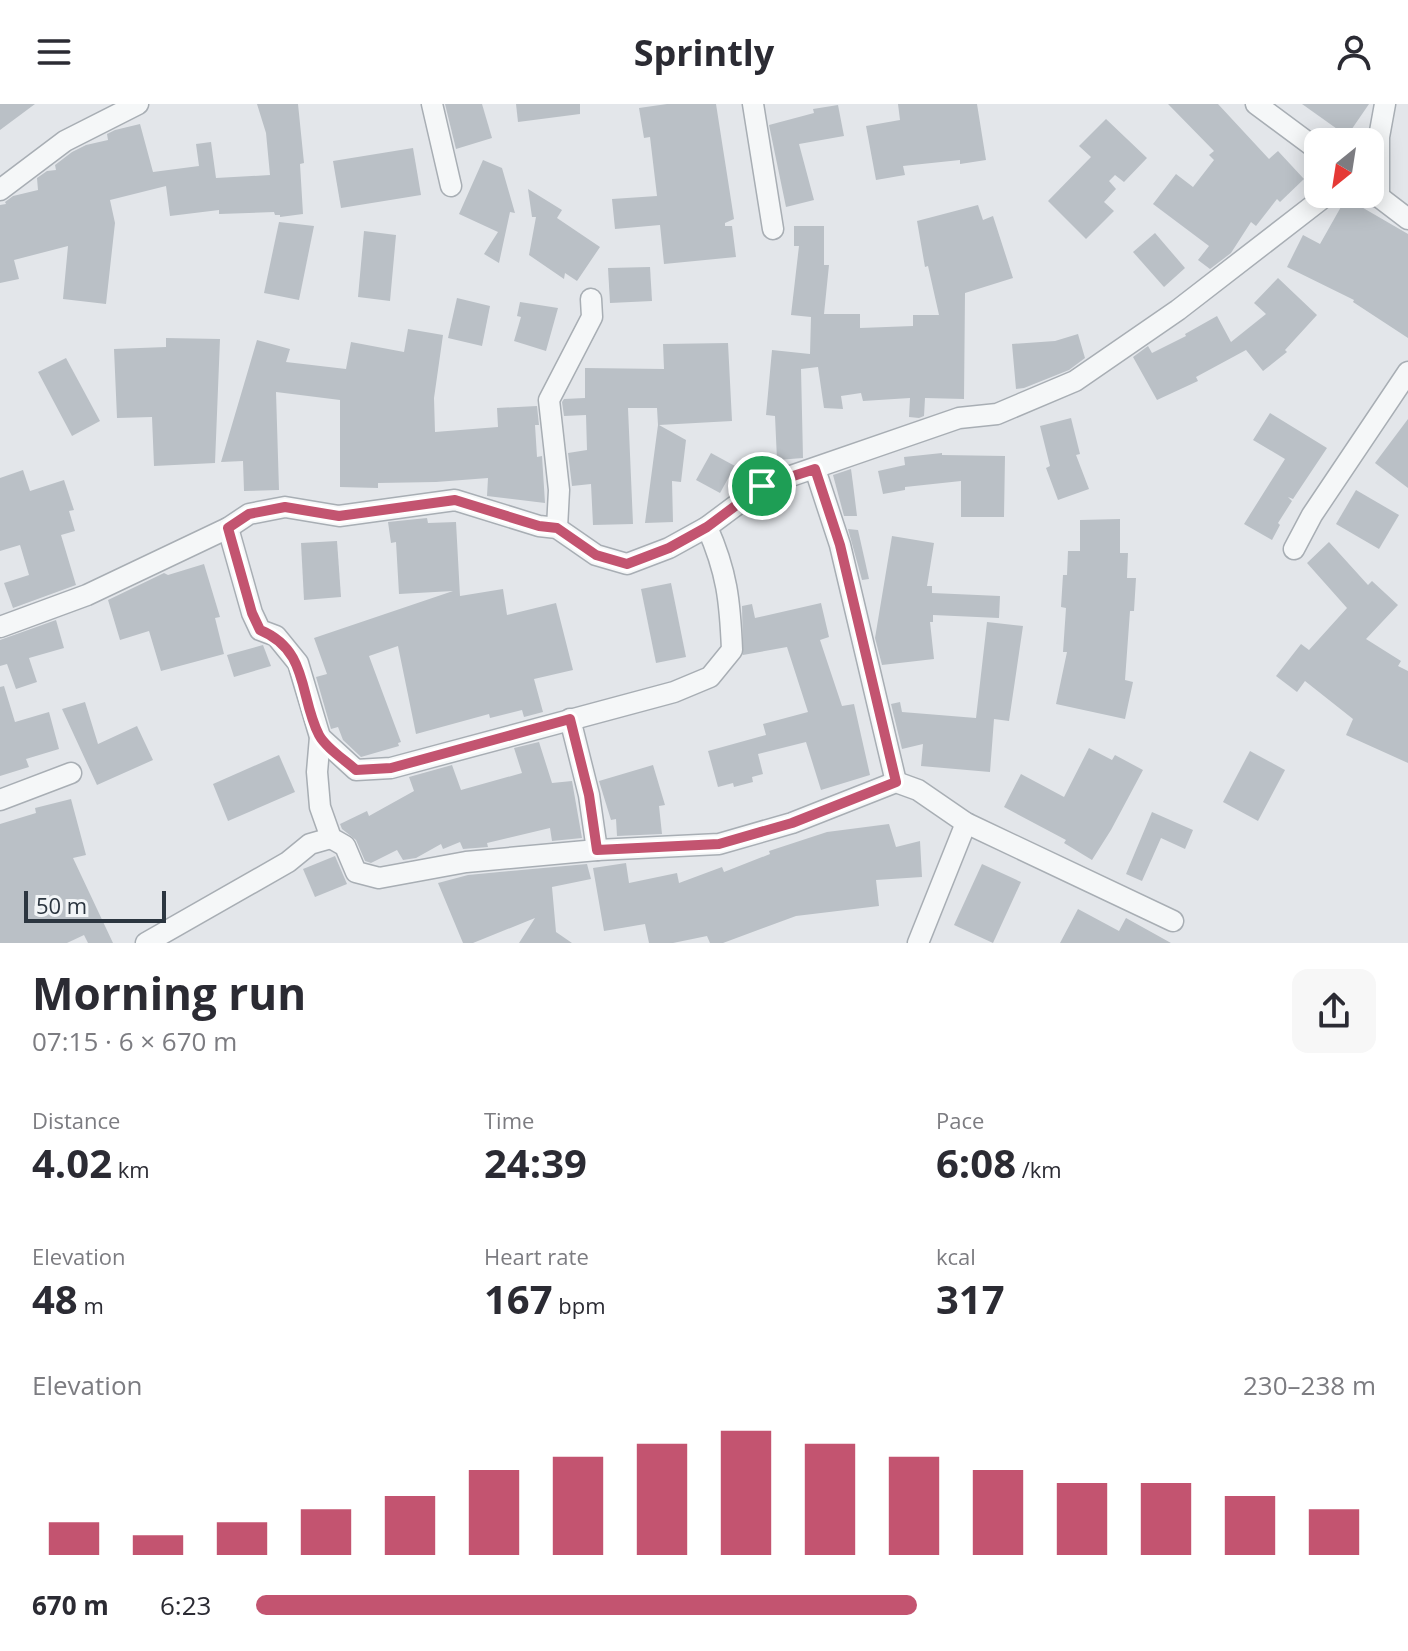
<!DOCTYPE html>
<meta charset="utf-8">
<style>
:root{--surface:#fff;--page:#f7f7f7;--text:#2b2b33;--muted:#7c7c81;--accent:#c35470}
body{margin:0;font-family:"Open Sans",sans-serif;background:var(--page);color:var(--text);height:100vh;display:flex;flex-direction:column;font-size:30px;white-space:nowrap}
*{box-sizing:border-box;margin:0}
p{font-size:26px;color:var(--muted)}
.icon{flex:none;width:44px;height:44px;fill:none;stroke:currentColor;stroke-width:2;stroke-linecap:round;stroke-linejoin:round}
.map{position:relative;height:839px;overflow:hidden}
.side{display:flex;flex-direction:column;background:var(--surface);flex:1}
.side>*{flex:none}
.needle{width:52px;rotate:210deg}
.buttons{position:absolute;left:1304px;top:24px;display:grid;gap:16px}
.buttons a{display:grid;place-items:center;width:80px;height:80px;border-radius:16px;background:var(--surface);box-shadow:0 4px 20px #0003;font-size:40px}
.scale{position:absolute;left:24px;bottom:20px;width:142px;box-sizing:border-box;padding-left:8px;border:4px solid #2c3640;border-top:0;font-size:22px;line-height:28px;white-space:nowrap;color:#2c3640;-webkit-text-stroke:6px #f2f5f7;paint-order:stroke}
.pin{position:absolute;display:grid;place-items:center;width:68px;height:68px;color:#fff;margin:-34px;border:4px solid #fff;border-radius:50%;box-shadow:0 2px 8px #0007}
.round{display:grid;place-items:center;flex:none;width:84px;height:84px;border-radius:16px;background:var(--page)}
.headline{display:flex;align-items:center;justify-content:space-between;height:136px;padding:0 32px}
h1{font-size:44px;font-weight:700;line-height:60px}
.stats{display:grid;grid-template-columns:repeat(3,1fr);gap:12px;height:136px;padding:8px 32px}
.stats div{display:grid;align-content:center}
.stats b{font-size:40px;font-weight:700}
.stats small{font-size:22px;font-weight:400}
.stats p{font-size:22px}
.chart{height:224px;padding:16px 32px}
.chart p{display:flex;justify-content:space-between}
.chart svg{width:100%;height:144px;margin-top:8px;stroke:var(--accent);stroke-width:6}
ul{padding:0 32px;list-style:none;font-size:26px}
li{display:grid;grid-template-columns:128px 96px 1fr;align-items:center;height:60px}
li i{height:20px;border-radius:10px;background:var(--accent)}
header{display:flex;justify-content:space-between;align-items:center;height:104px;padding:0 32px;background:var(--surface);font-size:36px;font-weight:700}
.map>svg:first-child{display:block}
</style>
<header><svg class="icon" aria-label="menu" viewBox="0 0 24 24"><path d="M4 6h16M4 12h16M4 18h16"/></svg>Sprintly<svg class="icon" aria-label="person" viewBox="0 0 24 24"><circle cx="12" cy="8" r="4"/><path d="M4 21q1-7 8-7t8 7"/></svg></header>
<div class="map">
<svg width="1408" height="839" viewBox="0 0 1408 839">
<rect width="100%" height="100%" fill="#e3e6ea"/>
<g fill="#bac0c6">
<path d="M0,0H35L0,26Z"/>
<path d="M257,0H298L304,59L300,60L303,110L280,113V111H275L274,108L219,110V106L170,112L166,82L110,96L115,119L106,200L63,195L68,142L14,156L19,175L0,179V101L6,100L5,98L13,92L38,86L37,74L47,67L56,66L55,61L72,48L86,41L108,36L107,30L115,26L140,20L153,68L199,62L196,40L211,38L216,74L270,71L266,29Z"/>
<path d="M445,0H482L492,34L456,45Z"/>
<path d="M516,0H580V10L518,18Z"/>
<path d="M667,0H716L734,115L725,119V122H732L736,153L664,160L660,121L615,125L612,95L657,92L650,33L644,34L639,4Z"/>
<path d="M898,0H977L986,56L960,60V56L903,62L905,71L876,76L866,22L900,16Z"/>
<path d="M1168,0H1218L1269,55L1278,47L1304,75L1280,98L1277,95L1256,122L1251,118L1231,149L1210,165L1198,156L1209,142L1153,100L1176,70L1193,83L1214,56L1209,51L1214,47Z"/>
<path d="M1302,0H1369L1347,32Z"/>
<path d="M838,1L844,32L799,40L814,96L786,103L769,21L814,9L813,5Z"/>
<path d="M1106,15L1147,54L1124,78L1115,71L1109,77L1116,85L1104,98L1114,107L1086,135L1048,97L1091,53L1079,42Z"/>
<path d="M413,44L421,91L341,104L333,57Z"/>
<path d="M483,56L502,64L515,109L510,108L499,159L484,150L498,128L459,110Z"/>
<path d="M528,85L562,106L557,114L600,143L577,177L565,169L564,175L529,151L536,113H532Z"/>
<path d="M1346,94L1408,130V234L1353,198L1354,196L1287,163L1303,131L1320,140Z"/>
<path d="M978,101L983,116L993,112L1013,174L965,189L964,295L925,294L924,312L919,314L909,313L910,294L863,297L861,289L841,292L843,305L824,304L818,263L801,265L803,354L777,356L775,312L766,311L772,246L810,250L811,213L791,211L799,142H794V122H824V161H829L824,210H860V224L913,222V211H939L928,162L925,163L917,117Z"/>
<path d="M279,118L314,122L299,196L264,189Z"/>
<path d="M364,127L396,131L390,197L358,193Z"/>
<path d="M1155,129L1185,164L1164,183L1133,148Z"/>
<path d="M650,163L652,197L610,199L608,164Z"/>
<path d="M1278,174L1317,211L1285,246L1287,248L1263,267L1246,246L1196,273L1198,277L1157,296L1133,253L1148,242L1152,249L1186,232L1185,230L1217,212L1231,238L1266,210L1254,199Z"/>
<path d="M457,194L490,202L482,242L448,234Z"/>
<path d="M520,198L558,204L546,247L514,237L521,213L517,212Z"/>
<path d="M408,225L443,231L434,294L435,328L498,323L497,304L537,302L539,321H535L537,353L542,352L545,399L487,392L488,374L436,378L378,379V384L340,383V296L276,288L279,386L244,387L243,357L221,358L257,236L290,245L286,258L346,265L351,238L404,248Z"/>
<path d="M1078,230L1085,254L1069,266L1024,284L1016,285L1012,240L1055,237Z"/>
<path d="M166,234L220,235L215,359L154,362L152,313L117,314L114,245L166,243Z"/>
<path d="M728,239L732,317L659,321L686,336L681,378L672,377L673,418L645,419L658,321L657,304H628L633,420L593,421L591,380L572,382L568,349L587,346L586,311L564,312L562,298L564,295L585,294V264L664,265L663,240Z"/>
<path d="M66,254L100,317L72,332L38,268Z"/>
<path d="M1270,309L1327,344L1293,395L1288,393L1292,397L1278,419L1280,421L1272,436L1244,420L1285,355L1253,336Z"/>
<path d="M1071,314L1080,350L1076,351L1089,385L1058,396L1046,364L1050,362L1040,322Z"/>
<path d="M1408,315V384L1375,359Z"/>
<path d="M711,349L735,362L720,389L696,376Z"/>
<path d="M942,349V351L1005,352L1004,413H961V377L905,383V386L883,390L878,367L905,361L904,353Z"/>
<path d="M851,365L853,380L857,412H844L833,371Z"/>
<path d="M23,366L30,387L64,376L74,406L69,407L75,427L61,431L76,481L13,504L4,479L29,471L20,441L0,447V374Z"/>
<path d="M1356,386L1399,411L1379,445L1336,420Z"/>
<path d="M427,414L428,419L456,418L460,492L503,485L507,511L556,499L573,566L534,575L543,608L524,613L522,606L490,614L489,610L416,630L398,542L369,552L401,638L398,639L399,642L361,653L343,636L338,623L331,625L316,573L327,570L314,534L453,487L399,490L396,438L391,439L388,418Z"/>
<path d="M1120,415V449H1128L1127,474H1136L1134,507H1130L1125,576L1133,578L1125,615L1056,600L1067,548H1063L1066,504L1061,503L1063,471H1067L1068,447H1080V416Z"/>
<path d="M848,425L858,426L869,475L862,476Z"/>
<path d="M892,432L934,439L927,482H932V489L1000,492L999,514L933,511V518H930L934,555L882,561L875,534Z"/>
<path d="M337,437L341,493L304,496L301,439Z"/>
<path d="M1329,438L1368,481L1372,477L1398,501L1366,535L1401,557L1398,562L1408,567V659L1346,631L1353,615L1305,577L1297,588L1276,572L1301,540L1309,546L1347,504L1307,459Z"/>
<path d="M204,460L220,513L215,514L224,550L161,567L149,527L120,536L108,496L164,469L168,471Z"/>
<path d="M671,479L686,553L656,559L641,485Z"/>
<path d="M821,499L829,533L820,536L842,602L854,600L870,671L821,686L806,638L758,650L763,670L752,673L753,678L734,683L733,679L718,683L708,647L766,631L763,620L808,608L787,543L743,551L742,502L752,500L755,514Z"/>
<path d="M56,516L64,544L29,554L37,578L16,585L7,560L0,562V536Z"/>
<path d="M987,518L1023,522L1009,617L994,615L990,668L921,662L923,640L902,645L891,600L900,598L902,608L976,614Z"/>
<path d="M263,541L271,562L234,573L227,551Z"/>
<path d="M4,582L15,618L49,608L59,645L26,655L29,663L0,672V583Z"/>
<path d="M85,598L98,640L137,622L153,656L97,681L62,605Z"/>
<path d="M539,638L552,679L572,677L582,734L552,737L550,724L487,739L488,743L463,745L460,738L443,745L441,740L416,754L403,756L397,746L371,759L365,757L356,736L342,725L340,720L367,707L369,712L414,687L409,673L452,661L461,686L522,669L514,644Z"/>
<path d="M1089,644L1112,656L1115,651L1143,666L1111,726L1092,756L1064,739L1066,736L1004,703L1021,670L1064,693Z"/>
<path d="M1250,647L1285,666L1258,717L1223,698Z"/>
<path d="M279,651L295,688L228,717L213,680Z"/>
<path d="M653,661L665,701L659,702L662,730L617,732L616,715L611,716L599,677Z"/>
<path d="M71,695L86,751L73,754L113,839H88L84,831L67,839H0V720L36,709L35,704Z"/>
<path d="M1152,708L1193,726L1185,745L1161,734L1142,777L1126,770Z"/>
<path d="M889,720L896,743L920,737L922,773L876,776L879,802L796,812L723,839H710L707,832L673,839H649L645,820L604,827L593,764L626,759L629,779L677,769L679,779L722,763L724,768L770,750L769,747L827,728Z"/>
<path d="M335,752L347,780L315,793L303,765Z"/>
<path d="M587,760L591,775L552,783L556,828L572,839H519L535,814L473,839H463L438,779L468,771Z"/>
<path d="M982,760L1021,778L993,839L954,821Z"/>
<path d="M1078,805L1119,827L1126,814L1171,839H1060Z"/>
</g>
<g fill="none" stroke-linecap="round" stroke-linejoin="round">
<g stroke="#a8aeb4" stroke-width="23">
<g id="street">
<path d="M432,0L451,82"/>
<path d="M753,0L773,125"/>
<path d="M1256,0L1318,46"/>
<path d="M0,86L65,37L138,0"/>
<path d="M1370,86L1408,115"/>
<path d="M1379,93V33L1385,0"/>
<path d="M815,365L840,441L896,678"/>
<path d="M228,424L252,509L260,526L276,532L298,559L320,633L317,668L320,703L331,734L345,742L356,768L379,774L466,758L597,746L719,740L792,719L896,678L918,686L966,719L1173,817"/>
<path d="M557,424L559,386L549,296L592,213L591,195"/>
<path d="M1294,445L1312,411L1408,268"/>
<path d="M0,523L87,491L228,424L249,410L285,403L339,412L455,396L539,422L557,424L596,451L627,460L669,444L707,423L762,382L959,314L997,310L1075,277L1178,206L1328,90"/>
<path d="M570,615L589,691L597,746"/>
<path d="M320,633L356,666L391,664L674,588L710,573L732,546C730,497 727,468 707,423"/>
<path d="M0,696L71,669"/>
<path d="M146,839L288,758L310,740L331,734"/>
<path d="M918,839L966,719"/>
</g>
</g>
<use href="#street" stroke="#f5f7f8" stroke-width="20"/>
</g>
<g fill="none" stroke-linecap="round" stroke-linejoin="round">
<g stroke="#fff" stroke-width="16">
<path id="route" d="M815,365L840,441L896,678L792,719L719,740L597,746L589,691L570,615L391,664L356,666C345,656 326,644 319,631C299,592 309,546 260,526L252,509L228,424L249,410L285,403L339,412L455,396L539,422L557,424L596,451L627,460L669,444L707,423L762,382Z"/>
</g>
<use href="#route" stroke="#c35470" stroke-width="10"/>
</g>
</svg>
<div class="buttons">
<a><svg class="needle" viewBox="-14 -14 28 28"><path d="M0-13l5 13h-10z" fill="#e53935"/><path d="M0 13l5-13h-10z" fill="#7c7c81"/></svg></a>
</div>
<div class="scale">50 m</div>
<div class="pin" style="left:762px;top:382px;background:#1e9e55"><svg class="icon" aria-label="arrive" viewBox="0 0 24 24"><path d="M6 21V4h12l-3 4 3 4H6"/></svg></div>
</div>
<section class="side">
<div class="headline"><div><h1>Morning run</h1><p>07:15 · 6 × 670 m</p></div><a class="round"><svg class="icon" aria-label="share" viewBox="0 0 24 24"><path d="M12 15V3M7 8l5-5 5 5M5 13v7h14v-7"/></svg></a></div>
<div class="stats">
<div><p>Distance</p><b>4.02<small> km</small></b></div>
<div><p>Time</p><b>24:39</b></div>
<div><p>Pace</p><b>6:08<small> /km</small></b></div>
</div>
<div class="stats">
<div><p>Elevation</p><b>48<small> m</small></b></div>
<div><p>Heart rate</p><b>167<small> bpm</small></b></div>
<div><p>kcal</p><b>317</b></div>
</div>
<div class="chart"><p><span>Elevation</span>230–238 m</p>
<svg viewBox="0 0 160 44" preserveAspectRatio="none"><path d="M5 44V34M15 44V38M25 44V34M35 44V30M45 44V26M55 44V18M65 44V14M75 44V10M85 44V6M95 44V10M105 44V14M115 44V18M125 44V22M135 44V22M145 44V26M155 44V30"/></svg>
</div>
<ul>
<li><b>670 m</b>6:23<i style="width:59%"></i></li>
</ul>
</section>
